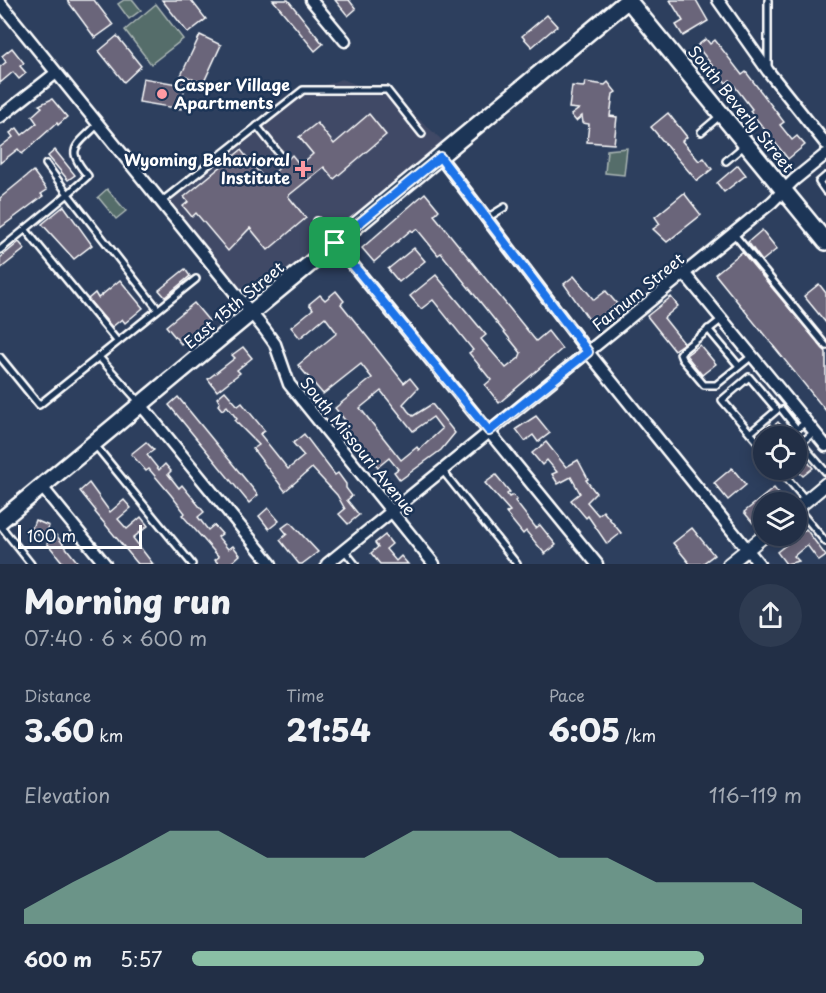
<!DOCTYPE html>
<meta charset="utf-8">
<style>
:root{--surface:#222f46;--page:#2e3b51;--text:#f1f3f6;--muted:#a2a9b3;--line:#3f4a5f;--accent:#8abfa5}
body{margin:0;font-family:"Playpen Sans",sans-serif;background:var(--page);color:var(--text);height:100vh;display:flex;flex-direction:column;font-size:22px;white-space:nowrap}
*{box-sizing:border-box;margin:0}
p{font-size:20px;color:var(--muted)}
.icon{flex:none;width:33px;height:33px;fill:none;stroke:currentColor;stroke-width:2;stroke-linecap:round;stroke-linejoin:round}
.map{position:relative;height:564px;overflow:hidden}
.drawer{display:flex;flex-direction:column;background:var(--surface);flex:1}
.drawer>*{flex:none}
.fabs{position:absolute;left:753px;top:426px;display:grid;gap:12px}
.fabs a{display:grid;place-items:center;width:54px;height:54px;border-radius:50%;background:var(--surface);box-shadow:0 3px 15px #0003,0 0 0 2px var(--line);font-size:30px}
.scale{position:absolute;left:18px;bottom:15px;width:124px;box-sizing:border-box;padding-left:6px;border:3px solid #fff;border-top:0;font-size:16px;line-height:21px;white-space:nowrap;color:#fff;-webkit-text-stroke:4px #1d3557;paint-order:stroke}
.pin{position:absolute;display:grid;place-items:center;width:51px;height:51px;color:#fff;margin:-26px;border-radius:12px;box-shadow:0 3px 9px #0006}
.round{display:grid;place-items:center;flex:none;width:63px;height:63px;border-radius:32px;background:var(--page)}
.overview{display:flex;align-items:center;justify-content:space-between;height:102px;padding:0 24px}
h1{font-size:33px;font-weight:800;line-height:45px}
.figures{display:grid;grid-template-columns:repeat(3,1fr);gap:9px;height:102px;padding:6px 24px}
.figures div{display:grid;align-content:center}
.figures b{font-size:30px;font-weight:800}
.figures small{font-size:16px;font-weight:400}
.figures p{font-size:16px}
.chart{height:168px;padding:12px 24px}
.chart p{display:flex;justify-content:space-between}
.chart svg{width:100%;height:108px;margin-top:6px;fill:var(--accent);opacity:.7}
ul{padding:0 24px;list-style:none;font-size:20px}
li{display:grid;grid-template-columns:96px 72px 1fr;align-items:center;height:45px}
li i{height:15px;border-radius:8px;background:var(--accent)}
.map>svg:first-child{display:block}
</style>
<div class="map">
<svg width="826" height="564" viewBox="0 0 826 564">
<rect width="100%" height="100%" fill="#2d3f5e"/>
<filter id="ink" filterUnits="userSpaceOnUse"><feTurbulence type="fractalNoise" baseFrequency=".0167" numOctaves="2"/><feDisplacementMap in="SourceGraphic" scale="12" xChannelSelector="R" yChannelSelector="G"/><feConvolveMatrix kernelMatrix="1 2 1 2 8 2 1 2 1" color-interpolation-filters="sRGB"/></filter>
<g filter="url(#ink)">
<path fill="#404a66" d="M342,79L399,101L443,141L250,302L162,198L280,101Z"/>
<g fill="#556d6a" stroke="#aab6b4" stroke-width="1.5">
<path d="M124,0H133L141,10L129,19L118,4Z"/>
<path d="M156,4L183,39L151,64L125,30Z"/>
<path d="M627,148L624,175L605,173L607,150Z"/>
<path d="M107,189L126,211L116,219L98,197Z"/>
</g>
<g fill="#6b657a" stroke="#fff" stroke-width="1.5" fill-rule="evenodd">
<path d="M67,0H94L113,25L95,38Z"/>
<path d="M162,0H191L206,19L188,33Z"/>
<path d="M273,0H288L323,44L315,51Z"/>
<path d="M335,0H349L356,9L348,16Z"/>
<path d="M670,0H696L708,21L683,36L676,25L683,21Z"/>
<path d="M547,15L557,26L532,47L522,36Z"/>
<path d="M200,35L221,45L203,84L186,76L181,109L139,102L143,78L177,84Z"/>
<path d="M117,36L141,66L124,82L99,51Z"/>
<path d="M706,39L710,44L715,40L742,75L746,72L784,122L780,125L792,140L797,136L805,145L788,159L750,111L752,109L730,80L726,83L697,46Z"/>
<path d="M12,48L24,63L20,66L26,73L19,79L13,72L0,83V67L6,62L2,56Z"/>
<path d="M585,82L605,85L608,82L616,92L613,94L610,116L617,117L614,144L587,142L589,124L583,123L582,116L576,121L571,115L579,109L569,108L572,86L584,87Z"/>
<path d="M52,99L67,117L58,125L57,123L22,154L18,149L0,163V147L13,137L10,133L17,128L22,135L37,123L32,116L42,107L39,105Z"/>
<path d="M668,113L687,137L682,141L699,161L704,158L712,169L697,181L651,127Z"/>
<path d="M369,114L386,135L334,179L324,167L288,196L306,218L268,250L250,228L228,251L196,213L192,217L183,206L188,202L184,197L241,150L266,181L292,155L300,165L313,154L299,137L317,123L334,144Z"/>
<path d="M55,150L75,175L68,180L48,156Z"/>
<path d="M738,165L746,175L724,192L717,183Z"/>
<path d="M33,171L47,190L41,194L43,196L0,228V198Z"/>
<path d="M425,193L439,210L434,215L536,341L548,331L562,349L499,403L485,385L491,380L469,353L473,350L433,300L421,309L410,296L436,275L486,335L481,339L506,368L519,358L521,353L441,253L438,255L417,229L413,232L411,230L374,262L362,248Z"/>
<path d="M684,193L701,215L667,242L653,229L660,224L655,217Z"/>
<path d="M64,206L92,245L74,259L42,224Z"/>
<path d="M762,230L777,249L762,261L748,242Z"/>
<path d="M19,242L25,249L0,269V258Z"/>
<path d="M414,248L425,261L399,282L388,269Z"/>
<path d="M742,252L826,352V411L715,274Z"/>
<path d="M185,269L190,276L165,297L159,290Z"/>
<path d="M574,276L594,300L606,291L617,304L592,324L564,284Z"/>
<path d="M120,280L143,308L125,323L122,319L112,327L88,299L95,293L98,298Z"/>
<path d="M819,284L826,293V323L804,296Z"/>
<path d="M336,291L344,301L341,304L404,383L410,378L418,388L403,404L408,411L413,416L432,404L455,433L441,450L400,480L394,472L398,469L389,458L378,467L345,427L349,425L335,408L372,378L361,364L323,394L298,365L337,333L325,317L300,338L291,327L313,309L309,304L320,295L325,300ZM381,391L413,431L433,417L442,429L419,450L417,447L401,460L360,408Z"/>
<path d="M671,297L678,306L664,318L684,343L674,350L647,316Z"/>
<path d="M194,303L209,321L181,344L166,326Z"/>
<path d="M700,345L716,364L702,375L686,355Z"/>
<path d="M243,347L252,358L237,370L240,373L217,391L208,379L235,358L232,355Z"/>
<path d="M225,391L238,406L242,403L265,431L260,434L288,469L304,456L293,443L304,434L335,475L338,473L346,484V488L352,496L347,500L359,515L348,524L339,514L345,509L337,495L312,468L285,491L253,449L259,445L235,421L237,419L227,406L222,410L218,405L220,403L217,398Z"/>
<path d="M178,397L258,495L249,503L169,405Z"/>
<path d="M536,416L550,433L538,442L533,435L525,441L516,429Z"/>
<path d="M778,422L791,436H760L770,424L772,427Z"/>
<path d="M146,442L154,450L147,455L159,470L165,464L171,471L168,474L179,488L182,485L204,512L198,517L208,530L214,525L222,534L218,537L228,549L233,546L240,555L230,564H219L215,560L219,557L182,515L185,513L171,495L149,469L146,471L131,454Z"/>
<path d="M546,442L566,467L578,460L588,479L586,480L596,493L587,502L598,515L603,511L621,533L607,544L588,516L586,518L571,500L580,493L571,477L558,484L552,474L557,472L547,460L542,465L532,453Z"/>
<path d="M796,448L813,468L803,476L796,469Z"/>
<path d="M732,468L746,485L728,500L714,483Z"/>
<path d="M496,475L510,492L507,494L509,497L513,495L517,500L515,501L536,528L540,525L556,545L545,554L526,531L523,534L506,513L510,511L485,483Z"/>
<path d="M89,483L110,512L124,500L131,508L118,519L127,529L141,517L148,526L133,538L153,564H138L95,512L96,511L80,491Z"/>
<path d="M774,488L783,499L779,502H764V515L753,523L744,512Z"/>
<path d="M268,508L279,521L269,529L259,516Z"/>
<path d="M35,520L49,526L45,537L31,531Z"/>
<path d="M290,522L318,552L302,564H299L280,540L287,534L282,528Z"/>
<path d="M692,528L714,555L702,564H690L673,543Z"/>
<path d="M806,529L826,556L819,561L807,545L794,556L799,561L786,564L777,552Z"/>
<path d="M56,535L71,554L79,564H64L59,558L47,543Z"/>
<path d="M385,535L392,544L386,549L396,561L401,556L408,564H380L371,553L378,547L375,543Z"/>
</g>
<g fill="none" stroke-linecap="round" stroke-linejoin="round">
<g stroke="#fff" stroke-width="10">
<g id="service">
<path d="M768,66V0"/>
<path d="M257,126L281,156"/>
<path d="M701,132L721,115"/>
<path d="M726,161L745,145"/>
<path d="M46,164L68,194L88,176C64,148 76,147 98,124"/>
<path d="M826,176L819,182L826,192"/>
<path d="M161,202L303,90H387L422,134"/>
<path d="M487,218L505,207"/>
<path d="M317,221L334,242"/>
<path d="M25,229L117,341"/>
<path d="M734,234L826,346"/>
<path d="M0,250L68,194L157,308"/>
<path d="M722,319L683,350L680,354L682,359L704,385H716L752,356"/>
<path d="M708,329L739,366"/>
<path d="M98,356L141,404"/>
<path d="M0,357L39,405L196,279"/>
<path d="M782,410L797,429L806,422"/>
<path d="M814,432L801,443L826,472"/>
<path d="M750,433L777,410L749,377L722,400L764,449"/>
<path d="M95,445L192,564"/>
<path d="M442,470L517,564"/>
<path d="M780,470L805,499"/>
<path d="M798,509L826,542"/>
<path d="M0,525L31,564"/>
<path d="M344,550L355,564"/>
</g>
</g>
<g stroke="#fff" stroke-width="15">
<g id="minor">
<path d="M311,0L345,41"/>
<path d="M718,0L768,71L826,144"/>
<path d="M0,3L265,330L275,344L289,384L434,564"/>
<path d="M0,117L56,73"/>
<path d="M440,157L588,352L759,564"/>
<path d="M335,243L597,564"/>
<path d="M684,273L826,446"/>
<path d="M141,405L271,564"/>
<path d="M42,487L105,564"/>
<path d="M327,564L772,202L794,180L826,154"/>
</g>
</g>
<g stroke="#fff" stroke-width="16">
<g id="tertiary">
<path d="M796,509L826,484"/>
<path d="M729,564L764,536"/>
</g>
</g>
<g stroke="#fff" stroke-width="20">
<g id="secondary">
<path d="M628,0L826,242"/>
<path d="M0,521L628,0"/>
</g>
</g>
<use href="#service" stroke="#1d3557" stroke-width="5"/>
<use href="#minor" stroke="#1d3557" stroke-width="10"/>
<use href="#tertiary" stroke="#1d3557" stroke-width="12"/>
<use href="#secondary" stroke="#1d3557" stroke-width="15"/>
</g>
</g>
<g fill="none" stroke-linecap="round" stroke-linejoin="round" filter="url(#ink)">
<g stroke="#fff" stroke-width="12">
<path id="route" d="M440,157L588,352L489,431L335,243Z"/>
</g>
<use href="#route" stroke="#1a73e8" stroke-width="8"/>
</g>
<g fill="#ff9aa2" stroke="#1d3557" stroke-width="2">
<circle cx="162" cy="94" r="6"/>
<path d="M300 160h6v6h6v6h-6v6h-6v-6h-6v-6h6z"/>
</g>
<g text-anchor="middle" stroke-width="5" stroke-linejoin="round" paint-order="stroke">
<g font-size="16" font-weight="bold" fill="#fff" stroke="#1d3557" text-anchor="start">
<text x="174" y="91">Casper Village<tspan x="174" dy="18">Apartments</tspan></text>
<text x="290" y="166" text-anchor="end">Wyoming Behavioral<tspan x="290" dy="18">Institute</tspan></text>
</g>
<g font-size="16" fill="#fff" stroke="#1d3557">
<text transform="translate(741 109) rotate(51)" y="6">South Beverly Street</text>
<text transform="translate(638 292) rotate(-39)" y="6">Farnum Street</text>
<text transform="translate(234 305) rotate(-40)" y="6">East 15th Street</text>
<text transform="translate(358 446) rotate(51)" y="6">South Missouri Avenue</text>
</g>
</g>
</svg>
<div class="fabs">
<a><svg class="icon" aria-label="locate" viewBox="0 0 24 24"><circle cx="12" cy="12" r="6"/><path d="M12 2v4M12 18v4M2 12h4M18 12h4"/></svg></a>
<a><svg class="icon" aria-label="layers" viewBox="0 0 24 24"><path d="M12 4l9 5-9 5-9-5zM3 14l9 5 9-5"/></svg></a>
</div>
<div class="scale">100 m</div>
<div class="pin" style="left:335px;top:243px;background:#1e9e55"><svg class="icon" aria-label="arrive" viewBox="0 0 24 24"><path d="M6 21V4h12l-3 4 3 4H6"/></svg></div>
</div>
<section class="drawer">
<div class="overview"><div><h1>Morning run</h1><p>07:40 · 6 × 600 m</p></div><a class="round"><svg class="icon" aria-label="share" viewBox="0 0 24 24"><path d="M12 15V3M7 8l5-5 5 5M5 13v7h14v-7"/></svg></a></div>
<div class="figures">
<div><p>Distance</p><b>3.60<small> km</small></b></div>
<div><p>Time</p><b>21:54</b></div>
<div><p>Pace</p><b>6:05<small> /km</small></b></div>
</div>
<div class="chart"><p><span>Elevation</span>116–119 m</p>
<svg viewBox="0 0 160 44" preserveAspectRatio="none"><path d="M0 44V38L10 27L20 17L30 6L40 6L50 17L60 17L70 17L80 6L90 6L100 6L110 17L120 17L130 27L140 27L150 27L160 38V44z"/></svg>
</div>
<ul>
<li><b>600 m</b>5:57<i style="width:84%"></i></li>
</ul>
</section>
